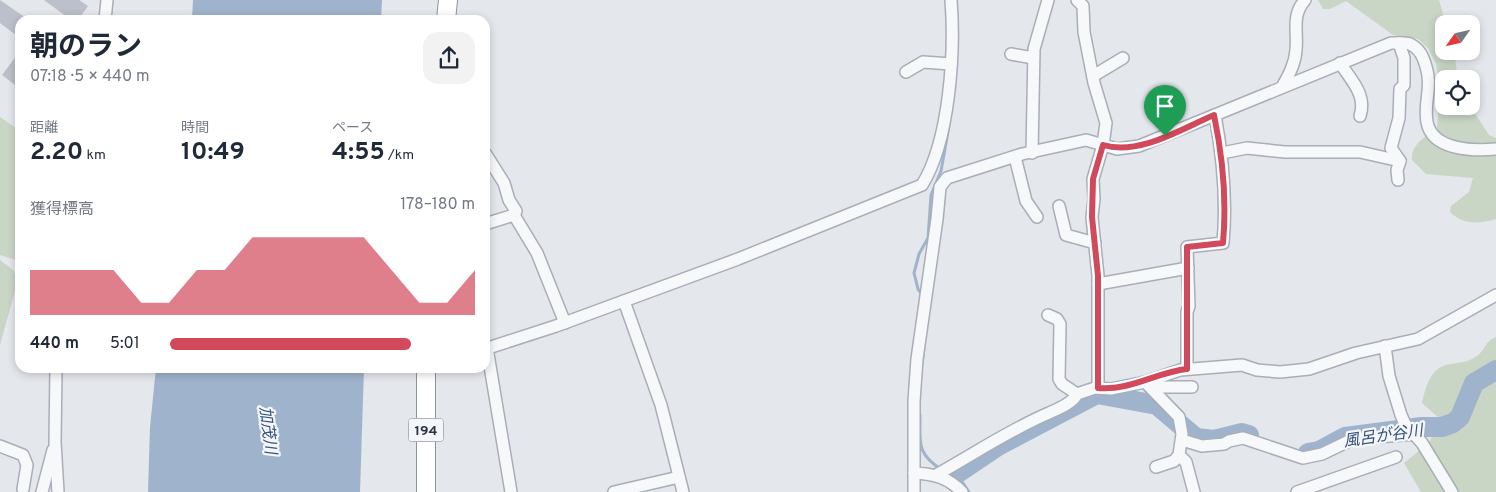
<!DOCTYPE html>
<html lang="ja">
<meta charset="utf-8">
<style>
:root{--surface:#fff;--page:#f2f2f3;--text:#1f2937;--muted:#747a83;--accent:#d1495b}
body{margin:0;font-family:Overpass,"Noto Sans JP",sans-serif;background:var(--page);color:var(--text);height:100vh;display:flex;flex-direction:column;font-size:19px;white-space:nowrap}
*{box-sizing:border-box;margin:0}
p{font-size:16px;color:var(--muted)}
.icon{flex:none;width:28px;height:28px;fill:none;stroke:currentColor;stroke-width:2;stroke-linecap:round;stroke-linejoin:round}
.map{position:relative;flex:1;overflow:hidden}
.details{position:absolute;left:15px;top:15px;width:475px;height:358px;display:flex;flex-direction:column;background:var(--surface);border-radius:15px;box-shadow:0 2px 8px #0003}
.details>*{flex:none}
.needle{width:32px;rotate:236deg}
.fabs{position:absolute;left:1435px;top:15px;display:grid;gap:10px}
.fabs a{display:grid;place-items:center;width:45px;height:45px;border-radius:10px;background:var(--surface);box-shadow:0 2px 8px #0003;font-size:25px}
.pin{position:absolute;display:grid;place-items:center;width:42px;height:42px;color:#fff;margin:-51px -21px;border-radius:50% 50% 50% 0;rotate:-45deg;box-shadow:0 0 5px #0007}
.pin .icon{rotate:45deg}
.round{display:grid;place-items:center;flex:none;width:52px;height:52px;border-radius:15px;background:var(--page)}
.head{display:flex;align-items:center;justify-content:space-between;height:85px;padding:0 15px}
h1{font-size:28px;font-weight:700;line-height:38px}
.figures{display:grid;grid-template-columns:repeat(3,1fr);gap:8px;height:85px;padding:5px 15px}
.figures div{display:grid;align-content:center}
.figures b{font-size:25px;font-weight:700}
.figures small{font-size:14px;font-weight:400}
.figures p{font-size:14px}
.chart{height:140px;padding:10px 15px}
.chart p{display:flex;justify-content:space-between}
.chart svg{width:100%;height:90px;margin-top:5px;fill:var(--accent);opacity:.7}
ul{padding:0 15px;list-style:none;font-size:16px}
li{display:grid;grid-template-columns:80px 60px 1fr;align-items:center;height:38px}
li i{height:12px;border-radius:6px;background:var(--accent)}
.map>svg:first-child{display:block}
</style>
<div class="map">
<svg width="1496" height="492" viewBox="0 0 1496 492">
<rect width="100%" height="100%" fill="#e4e7ec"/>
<g fill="#c9d6c5">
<path d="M1318,0H1439L1446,24H1444V51H1454L1458,79H1444V106H1470L1489,135L1496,138V219C1479,224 1463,225 1450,212L1451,206L1469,192L1473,178L1426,174L1412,160C1411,144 1425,137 1437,129L1440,84L1436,64L1428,48L1418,39L1393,35L1346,1L1330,9H1323Z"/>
<path d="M0,117L20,131V179L16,184L20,226L16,260L0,255Z"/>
<path d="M0,260L13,270L18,280L0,345Z"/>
<path d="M1496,337V492H1421L1404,463L1430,442L1438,417L1422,403C1425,390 1429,372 1443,366C1454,362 1466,364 1477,356C1485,350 1486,340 1496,337Z"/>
</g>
<g fill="#9fb4cc">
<path d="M193,0H382L381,20H192Z"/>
<path d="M156,368H364L360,492H148L150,427Z"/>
</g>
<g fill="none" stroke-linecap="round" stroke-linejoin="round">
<g stroke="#9fb4cc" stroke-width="3">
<path d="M957,48V14"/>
<path d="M922,295L918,289L914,273L919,254L928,238L931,195L941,171L949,126"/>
<path d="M922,364L924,348"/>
<path d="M920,415C920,443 916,453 942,470"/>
<path d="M947,473L963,483L969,492"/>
</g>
<g stroke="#9fb4cc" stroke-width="20">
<path d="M1308,453L1319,451L1345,437L1422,427H1442L1453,423L1460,417L1474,383L1496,370"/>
<path d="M952,477L998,446L1097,394L1157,405L1196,438L1214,440L1242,433L1249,435"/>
</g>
</g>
<g fill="#bbc0ca">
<path d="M0,0L29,20H20V38L0,23Z"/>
<path d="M44,0H79L88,6L78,20H71Z"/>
<path d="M20,51V89L2,75Z"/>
</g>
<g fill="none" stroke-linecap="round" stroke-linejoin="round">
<g stroke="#a9aeb7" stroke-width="14">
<g id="minor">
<path d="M1077,0L1083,6L1084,32L1094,83L1106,123L1103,145L1093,179L1094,199L1092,217L1098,276V388"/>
<path d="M105,20L107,0"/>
<path d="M1011,54L1033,58"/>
<path d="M1340,63C1351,80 1367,95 1360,116"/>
<path d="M906,72L923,62L951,64"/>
<path d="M1093,76L1123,58"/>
<path d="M1282,87C1289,75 1295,64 1296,50C1298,31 1291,16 1305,0"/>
<path d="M485,153L504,183L509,200L516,211L514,215L485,224"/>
<path d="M1032,153L1034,49L1048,0"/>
<path d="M1222,153L1247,148L1285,152H1360L1400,161"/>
<path d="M1015,157L1026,201L1037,217"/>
<path d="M1398,180L1397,170L1400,161L1391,148L1399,118L1400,89L1404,85V58L1399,43"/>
<path d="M1059,206L1066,235L1095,243"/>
<path d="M514,215L537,253L565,323"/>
<path d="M1098,284L1188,268"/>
<path d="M624,301L661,405L683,492"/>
<path d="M1048,315L1057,319L1060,324L1059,379L1062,384L1077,394"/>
<path d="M1385,346L1389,376L1401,415L1405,424L1422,443L1452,492"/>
<path d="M487,348L511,492"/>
<path d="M485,349L556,326L738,259L922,185C950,140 955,51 951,0"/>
<path d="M56,368L55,442L58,492"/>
<path d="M1187,369V312L1189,306L1187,247L1223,243C1227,199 1223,158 1215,115"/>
<path d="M1145,382L1179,417L1182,434L1179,455L1174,461L1156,467"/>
<path d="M1153,390L1163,387H1192"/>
<path d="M1182,440L1202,446L1224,444L1229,441L1243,438L1303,458L1322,454L1353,439L1415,434"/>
<path d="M0,446L23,455L27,465L23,489"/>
<path d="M1179,455L1186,462L1194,492"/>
<path d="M914,473C933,474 948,477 962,492"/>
<path d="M936,475C974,454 1009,430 1049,413C1058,409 1073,403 1077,394L1095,388L1111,389L1145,382L1180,370L1242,365L1257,370L1280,372L1309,369L1356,353L1418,339L1496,295"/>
<path d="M42,492L53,450"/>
<path d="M614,492L679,477"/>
<path d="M914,492V401L917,359L937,219L940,187L947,178L1022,154L1086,140L1117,149L1139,146L1391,43C1397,43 1406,42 1410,44C1416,47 1421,53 1423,58C1435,87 1423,98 1427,122C1432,151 1475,151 1496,149"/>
<path d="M1297,492L1396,457"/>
</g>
</g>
<g stroke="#8b94a3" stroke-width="20">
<g id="trunk">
<path d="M446,20L448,0"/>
<path d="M426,368V492"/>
</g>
</g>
<use href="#minor" stroke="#f7f8fa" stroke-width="11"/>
<use href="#trunk" stroke="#fff" stroke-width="18"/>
</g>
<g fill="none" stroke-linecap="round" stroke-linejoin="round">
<g stroke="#fff" stroke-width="10">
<path id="route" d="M1214,115C1223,158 1227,199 1223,243L1187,247V369C1157,372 1130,391 1098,388V276L1092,217L1093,179L1103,145C1139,156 1181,129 1214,115Z"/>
</g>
<use href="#route" stroke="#d1495b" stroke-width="6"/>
</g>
<g text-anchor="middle" stroke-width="4.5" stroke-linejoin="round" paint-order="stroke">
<rect fill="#f4f6f9" stroke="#676e7b" stroke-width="1" x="408.5" y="418.5" width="35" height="23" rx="4"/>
<g font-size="14" font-weight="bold" fill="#2b3445">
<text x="426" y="435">194</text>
</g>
<g font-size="16" font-style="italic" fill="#34527a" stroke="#f4f6f9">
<text transform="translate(269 430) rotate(83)" y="6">加茂川</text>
<text transform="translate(1383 435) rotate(-8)" y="6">風呂が谷川</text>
</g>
</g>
</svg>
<div class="fabs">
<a><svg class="needle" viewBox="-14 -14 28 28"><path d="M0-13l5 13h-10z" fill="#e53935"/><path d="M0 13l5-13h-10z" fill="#747a83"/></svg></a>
<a><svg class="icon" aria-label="locate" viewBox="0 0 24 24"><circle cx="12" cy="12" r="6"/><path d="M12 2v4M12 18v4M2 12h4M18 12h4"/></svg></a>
</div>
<div class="pin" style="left:1165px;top:136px;background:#1e9e55"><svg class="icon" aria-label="arrive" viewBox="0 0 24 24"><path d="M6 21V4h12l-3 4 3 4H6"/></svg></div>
<section class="details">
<div class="head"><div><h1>朝のラン</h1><p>07:18 · 5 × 440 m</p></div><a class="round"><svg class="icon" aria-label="share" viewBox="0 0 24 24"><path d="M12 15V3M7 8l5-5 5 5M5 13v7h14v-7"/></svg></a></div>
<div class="figures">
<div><p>距離</p><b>2.20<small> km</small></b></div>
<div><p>時間</p><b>10:49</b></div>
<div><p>ペース</p><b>4:55<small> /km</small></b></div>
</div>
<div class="chart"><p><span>獲得標高</span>178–180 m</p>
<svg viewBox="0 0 160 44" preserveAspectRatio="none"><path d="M0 44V22L10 22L20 22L30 22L40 38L50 38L60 22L70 22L80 6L90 6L100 6L110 6L120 6L130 22L140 38L150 38L160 22V44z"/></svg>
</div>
<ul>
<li><b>440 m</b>5:01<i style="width:79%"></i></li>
</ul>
</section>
</div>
